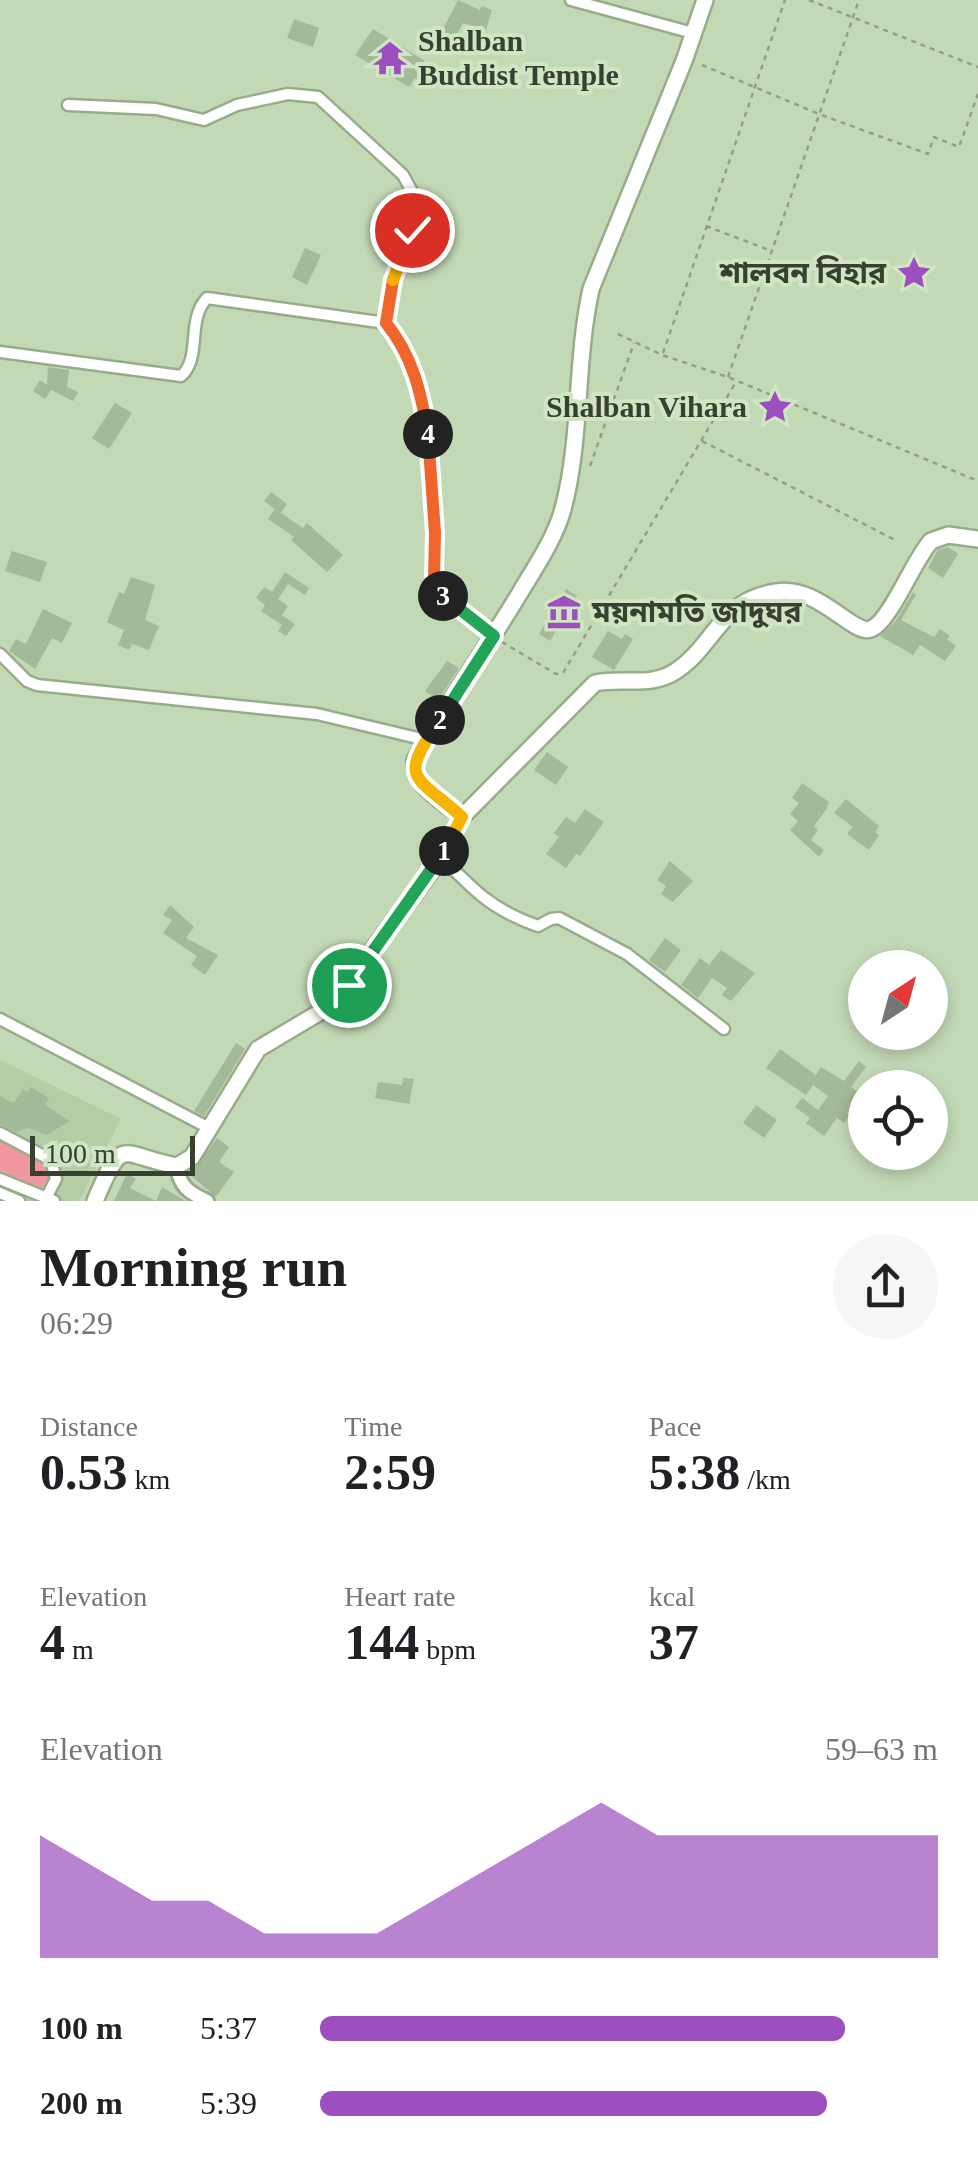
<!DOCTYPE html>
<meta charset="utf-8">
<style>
:root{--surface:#fff;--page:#f6f6f6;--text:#202124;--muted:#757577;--accent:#9d4fc0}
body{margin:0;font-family:"Times New Roman","Noto Sans Bengali",serif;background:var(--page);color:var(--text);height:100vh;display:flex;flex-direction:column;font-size:38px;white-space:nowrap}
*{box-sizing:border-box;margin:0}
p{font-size:32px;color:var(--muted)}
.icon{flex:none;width:55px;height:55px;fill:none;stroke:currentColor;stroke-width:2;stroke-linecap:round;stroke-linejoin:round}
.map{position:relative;height:1201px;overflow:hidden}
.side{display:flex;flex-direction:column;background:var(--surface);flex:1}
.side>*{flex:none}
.needle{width:65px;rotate:36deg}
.buttons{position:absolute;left:848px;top:950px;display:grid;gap:20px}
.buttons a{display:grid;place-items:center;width:100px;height:100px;border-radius:50%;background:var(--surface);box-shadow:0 5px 15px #0003;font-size:50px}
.scale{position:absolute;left:30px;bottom:25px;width:165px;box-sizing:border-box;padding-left:10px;border:5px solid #384032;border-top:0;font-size:28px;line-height:35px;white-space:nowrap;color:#384032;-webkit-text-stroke:8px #d0e6c3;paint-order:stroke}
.pin{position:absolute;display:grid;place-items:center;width:85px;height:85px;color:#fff;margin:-42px;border:5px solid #fff;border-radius:50%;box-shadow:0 2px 10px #0007}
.km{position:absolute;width:50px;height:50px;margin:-25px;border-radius:50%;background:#222;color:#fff;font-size:28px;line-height:50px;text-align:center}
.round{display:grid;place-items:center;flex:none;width:105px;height:105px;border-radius:52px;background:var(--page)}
.head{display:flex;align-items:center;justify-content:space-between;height:170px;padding:0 40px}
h1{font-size:55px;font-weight:600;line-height:75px}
.metrics{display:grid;grid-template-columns:repeat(3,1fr);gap:15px;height:170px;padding:10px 40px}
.metrics div{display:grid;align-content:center}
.metrics b{font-size:50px;font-weight:600}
.metrics small{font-size:28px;font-weight:400}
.metrics p{font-size:28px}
.chart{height:280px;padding:20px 40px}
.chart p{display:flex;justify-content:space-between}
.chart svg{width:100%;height:180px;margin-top:10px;fill:var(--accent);opacity:.7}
ul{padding:0 40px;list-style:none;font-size:32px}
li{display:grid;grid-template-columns:160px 120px 1fr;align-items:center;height:75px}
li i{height:25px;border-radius:12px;background:var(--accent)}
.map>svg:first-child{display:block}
</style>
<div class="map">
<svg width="978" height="1201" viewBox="0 0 978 1201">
<rect width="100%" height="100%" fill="#c3d9b6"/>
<path fill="#b4cda5" d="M0,1060L121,1119L79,1201H0Z"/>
<path fill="#f1979f" d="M0,1136L47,1162L51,1176L40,1189L0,1173Z"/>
<g fill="#a4b998">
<path d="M458,0L480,10L481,6L492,10L486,30L463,23L450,48L437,41Z"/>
<path d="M294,19L319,28L313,47L287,38Z"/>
<path d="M373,29L425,61L420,69L427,73L422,82L415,78L409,87L355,55Z"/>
<path d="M305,248L321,255L307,285L292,277Z"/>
<path d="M48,367L69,370L67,387L78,392L73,401L51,390L45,399L33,391L40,380L47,385Z"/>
<path d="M115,403L132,413L109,449L92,438Z"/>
<path d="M271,492L287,504L281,513L303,528L307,523L343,555L327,572L291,540L294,537L268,519L275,509L277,511L264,501Z"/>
<path d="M948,547L958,554L943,578L928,568L938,550Z"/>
<path d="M12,551L47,562L40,582L5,571Z"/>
<path d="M285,572L309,588L305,595L288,584L278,599L288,606L282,615L295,624L286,636L278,631L282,625L261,611L265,605L256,598L264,587L272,592Z"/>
<path d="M131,577L155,585L145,620L159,626L149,650L132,644L129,650L118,645L124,630L107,622L119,592L124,594Z"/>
<path d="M566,589L577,596L550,641L539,634L554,609L548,606L553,598L559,602Z"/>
<path d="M913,592L916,595L901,620L934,637L940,629L950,636L947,639L956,646L945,661L920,645L913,655L880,636L895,622Z"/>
<path d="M43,609L72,623L62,643L52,638L35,669L9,651L16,639L26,644Z"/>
<path d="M608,631L622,639L625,634L633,639L614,670L592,657Z"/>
<path d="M447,661L459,668L438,700L425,691Z"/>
<path d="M547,752L568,767L556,785L534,770Z"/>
<path d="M802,783L829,802L826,810L814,826L818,830L811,840L824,850L819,857L790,830L798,821L790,814L799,803L792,798Z"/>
<path d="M846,799L879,826L875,832L879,835L869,850L847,834L853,827L834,813Z"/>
<path d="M585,809L604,822L580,856L576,854L566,868L546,854L559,837L554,833L566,817L575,823Z"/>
<path d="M670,861L693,881L673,902L661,894L666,886L657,880Z"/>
<path d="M170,905L194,927L186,938L218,955L205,975L191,965L197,956L163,933L172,920L163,915Z"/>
<path d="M665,938L681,950L665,972L649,960Z"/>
<path d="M721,950L755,973L731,1001L722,995L727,988L712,978L698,998L681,985L700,958L709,965Z"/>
<path d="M236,1043L245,1049L204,1116L194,1111Z"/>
<path d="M780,1049L816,1075L821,1067L844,1081L859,1061L866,1067L851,1087L865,1097L856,1115L852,1112L844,1123L837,1118L824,1136L806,1123L810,1118L795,1107L802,1098L818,1110L828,1096L813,1085L806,1095L766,1068Z"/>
<path d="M403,1078L414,1079L409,1104L375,1098L378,1082L402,1085Z"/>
<path d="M31,1087L49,1098L45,1105L70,1121L46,1135L29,1128L16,1132L0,1124V1096L14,1103L23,1089L27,1092Z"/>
<path d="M756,1105L777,1120L764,1138L743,1123Z"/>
<path d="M217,1138L229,1147L219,1162L234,1172L216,1197L190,1175Z"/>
<path d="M127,1173L136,1179L130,1188L156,1201L162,1187L186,1201H114Z"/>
</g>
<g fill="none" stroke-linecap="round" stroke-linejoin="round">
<g stroke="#97ac8b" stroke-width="15">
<g id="minor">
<path d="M571,0L693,33"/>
<path d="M68,105L156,109L204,120L237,105L288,94L318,97L403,175L415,197L412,230L393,280L386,323"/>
<path d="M0,352L181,376C202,358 186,320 207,298L386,323C432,380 430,460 435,529C436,550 431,570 437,590L494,636"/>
<path d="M0,654L27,681L37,685L317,714L426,740"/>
<path d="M440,859C456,870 467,884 482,896C498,909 518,919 538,926L551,919L559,918L627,954L724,1029"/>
<path d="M0,1019L211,1129"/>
<path d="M0,1133L51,1160L56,1179L46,1198"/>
<path d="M0,1179L54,1201"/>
<path d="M0,1193L19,1201"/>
</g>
</g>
<g stroke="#97ac8b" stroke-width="18">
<path id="tertiary" d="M177,1166C179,1186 189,1193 207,1201"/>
</g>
<g stroke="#97ac8b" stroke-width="20">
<g id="secondary">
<path d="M462,817C445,802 412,786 415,760C448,702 487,648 521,591C536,566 555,538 563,509C582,437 575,362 591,289L684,61L705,0"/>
<path d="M95,1201C124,1133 118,1155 177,1166L192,1157L258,1049L332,1005L440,859L462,817L595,683C623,677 650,688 676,671C716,644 720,600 776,592C819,585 853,636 871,629C890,622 914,559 931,541L948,535L978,539"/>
</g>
</g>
<g stroke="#8fa085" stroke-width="2.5" stroke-dasharray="5 5" stroke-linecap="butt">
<path d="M809,0L978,67"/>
<path d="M702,65L819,114L928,154L934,137L959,147L978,94"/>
<path d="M706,226L769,250"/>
<path d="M618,334L662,355L728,377L978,481"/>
<path d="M663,353L785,0"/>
<path d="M728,377L859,0"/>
<path d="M702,441L897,541"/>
<path d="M590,466L634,343"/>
<path d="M502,642L556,674L563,673L736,382"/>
</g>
<use href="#minor" stroke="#fff" stroke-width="10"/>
<use href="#tertiary" stroke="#fff" stroke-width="12"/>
<use href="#secondary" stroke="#fff" stroke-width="15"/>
</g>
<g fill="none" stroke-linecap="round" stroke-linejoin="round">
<g stroke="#fff" stroke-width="20">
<path id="split-1" d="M349,985L444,851"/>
</g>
<g stroke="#fff" stroke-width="20">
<path id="split-2" d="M440,720C398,781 413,773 462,817L444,851"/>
</g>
<g stroke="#fff" stroke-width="20">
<path id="split-3" d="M440,720L494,636L443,596"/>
</g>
<g stroke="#fff" stroke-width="20">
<path id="split-4" d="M428,434L435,533L434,580L443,596"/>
</g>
<g stroke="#fff" stroke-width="20">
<path id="split-5" d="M393,280L386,323C413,356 421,393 428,434"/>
</g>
<g stroke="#fff" stroke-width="20">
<path id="split-6" d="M393,280L412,230"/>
</g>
<use href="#split-1" stroke="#22a559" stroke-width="12"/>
<use href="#split-2" stroke="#f5b400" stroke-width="12"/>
<use href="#split-3" stroke="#22a559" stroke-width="12"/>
<use href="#split-4" stroke="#f0652b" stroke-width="12"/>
<use href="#split-5" stroke="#f0652b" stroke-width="12"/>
<use href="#split-6" stroke="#f5b400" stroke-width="12"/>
</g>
<defs>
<g id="temple-bare" transform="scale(2.7)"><path d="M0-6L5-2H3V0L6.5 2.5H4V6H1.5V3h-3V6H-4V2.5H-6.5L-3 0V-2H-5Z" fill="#9d4fc0" stroke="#d0e6c3" stroke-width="2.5" paint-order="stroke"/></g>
<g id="sight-bare" transform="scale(2.7)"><path d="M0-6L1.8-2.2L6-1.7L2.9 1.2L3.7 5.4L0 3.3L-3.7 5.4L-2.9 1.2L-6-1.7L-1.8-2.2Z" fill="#9d4fc0" stroke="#d0e6c3" stroke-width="2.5" paint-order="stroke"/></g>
<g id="museum-bare" transform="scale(2.7)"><path d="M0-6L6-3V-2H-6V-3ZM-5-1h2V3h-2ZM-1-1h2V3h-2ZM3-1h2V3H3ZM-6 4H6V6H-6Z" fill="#9d4fc0" stroke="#d0e6c3" stroke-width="2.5" paint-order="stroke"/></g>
</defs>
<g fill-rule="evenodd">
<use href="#temple-bare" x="390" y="58"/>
<use href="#sight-bare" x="914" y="273"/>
<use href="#sight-bare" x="775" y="407"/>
<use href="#museum-bare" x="564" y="612"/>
</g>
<g text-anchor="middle" stroke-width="8" stroke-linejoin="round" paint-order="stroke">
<g font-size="30" font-weight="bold" fill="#384032" stroke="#d0e6c3" text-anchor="start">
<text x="418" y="51">Shalban<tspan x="418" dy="34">Buddist Temple</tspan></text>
<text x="886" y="283" text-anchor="end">শালবন বিহার</text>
<text x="747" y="417" text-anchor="end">Shalban Vihara</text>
<text x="592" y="622">ময়নামতি জাদুঘর</text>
</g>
</g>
</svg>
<div class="buttons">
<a><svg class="needle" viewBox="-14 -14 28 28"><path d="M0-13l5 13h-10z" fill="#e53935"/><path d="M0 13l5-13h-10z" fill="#757577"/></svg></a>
<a><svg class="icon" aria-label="locate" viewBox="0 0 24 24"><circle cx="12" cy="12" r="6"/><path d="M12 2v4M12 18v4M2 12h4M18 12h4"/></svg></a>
</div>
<div class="scale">100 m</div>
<div class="pin" style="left:349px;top:985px;background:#1e9e55"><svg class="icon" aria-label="arrive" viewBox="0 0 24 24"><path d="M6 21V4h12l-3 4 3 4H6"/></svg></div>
<div class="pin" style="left:412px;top:230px;background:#d93025"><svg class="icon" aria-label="check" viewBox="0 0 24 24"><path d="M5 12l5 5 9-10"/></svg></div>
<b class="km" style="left:444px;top:851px">1</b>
<b class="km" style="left:440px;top:720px">2</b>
<b class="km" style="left:443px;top:596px">3</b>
<b class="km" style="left:428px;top:434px">4</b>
</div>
<section class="side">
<div class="head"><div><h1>Morning run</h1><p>06:29</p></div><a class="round"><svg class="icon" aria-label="share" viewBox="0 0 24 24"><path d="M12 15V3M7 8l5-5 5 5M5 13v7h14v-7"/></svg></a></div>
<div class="metrics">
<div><p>Distance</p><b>0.53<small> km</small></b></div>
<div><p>Time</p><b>2:59</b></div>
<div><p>Pace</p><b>5:38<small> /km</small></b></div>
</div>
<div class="metrics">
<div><p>Elevation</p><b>4<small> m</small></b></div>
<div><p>Heart rate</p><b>144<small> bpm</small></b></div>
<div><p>kcal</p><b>37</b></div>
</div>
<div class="chart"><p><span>Elevation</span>59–63 m</p>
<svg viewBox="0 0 160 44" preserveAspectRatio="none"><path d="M0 44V14L10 22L20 30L30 30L40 38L50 38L60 38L70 30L80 22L90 14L100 6L110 14L120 14L130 14L140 14L150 14L160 14V44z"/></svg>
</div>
<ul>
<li><b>100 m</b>5:37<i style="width:85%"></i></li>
<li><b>200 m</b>5:39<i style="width:82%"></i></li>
</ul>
</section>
